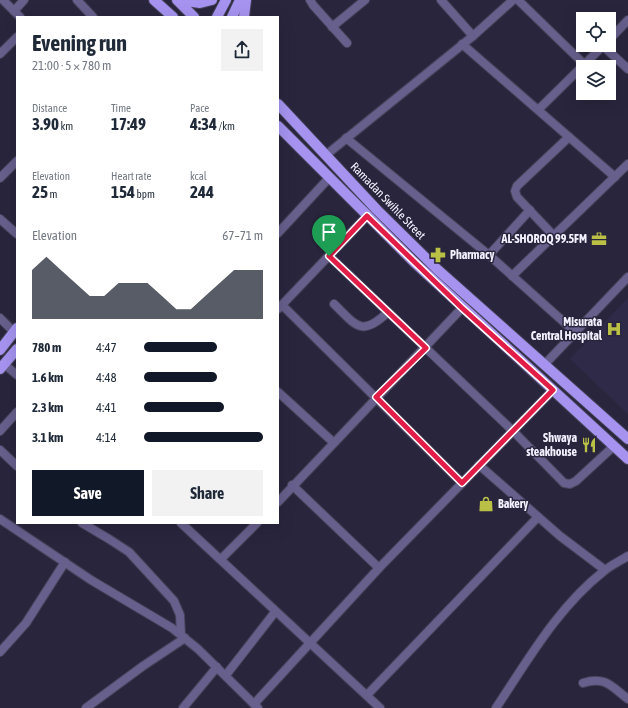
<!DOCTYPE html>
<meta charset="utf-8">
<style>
:root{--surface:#fff;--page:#f2f2f3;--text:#1f2937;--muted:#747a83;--accent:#111827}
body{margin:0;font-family:"Asap Condensed",sans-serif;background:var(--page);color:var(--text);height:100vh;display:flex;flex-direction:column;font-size:15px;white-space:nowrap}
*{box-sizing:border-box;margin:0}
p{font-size:13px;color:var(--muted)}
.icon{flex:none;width:22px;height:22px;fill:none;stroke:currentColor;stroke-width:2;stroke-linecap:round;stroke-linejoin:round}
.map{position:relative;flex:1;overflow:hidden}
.drawer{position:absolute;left:16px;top:16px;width:263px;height:508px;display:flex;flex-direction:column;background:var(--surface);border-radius:0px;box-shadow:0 4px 16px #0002}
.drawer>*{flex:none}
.controls{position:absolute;left:576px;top:12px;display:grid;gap:8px}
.controls a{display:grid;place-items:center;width:40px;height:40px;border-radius:0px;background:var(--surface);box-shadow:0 4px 16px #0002;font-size:20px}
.pin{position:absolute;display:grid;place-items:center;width:34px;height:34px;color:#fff;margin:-41px -17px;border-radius:50% 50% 50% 0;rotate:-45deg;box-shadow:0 0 4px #0007}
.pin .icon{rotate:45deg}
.round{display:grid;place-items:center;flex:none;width:42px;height:42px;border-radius:0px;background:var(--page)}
.overview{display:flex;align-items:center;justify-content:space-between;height:68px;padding:0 16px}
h1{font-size:22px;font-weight:700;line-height:30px}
.metrics{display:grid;grid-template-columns:repeat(3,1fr);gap:6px;height:68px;padding:4px 16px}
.metrics div{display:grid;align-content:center}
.metrics b{font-size:17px;font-weight:700}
.metrics small{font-size:11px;font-weight:400}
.metrics p{font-size:11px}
.chart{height:112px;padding:8px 16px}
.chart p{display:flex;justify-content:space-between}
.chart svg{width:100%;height:72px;margin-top:4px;fill:var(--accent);opacity:.7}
.cta{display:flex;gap:8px;margin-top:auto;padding:8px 16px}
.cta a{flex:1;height:46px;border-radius:0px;background:var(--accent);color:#fff;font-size:16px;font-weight:700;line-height:46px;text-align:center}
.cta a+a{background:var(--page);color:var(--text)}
ul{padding:0 16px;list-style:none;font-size:13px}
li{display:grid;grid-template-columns:64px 48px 1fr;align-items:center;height:30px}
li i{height:10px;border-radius:5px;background:var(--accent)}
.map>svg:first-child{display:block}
</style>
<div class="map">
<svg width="628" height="708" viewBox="0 0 628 708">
<rect width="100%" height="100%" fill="#29253d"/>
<path fill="#302a49" d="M628,298V414L570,359Z"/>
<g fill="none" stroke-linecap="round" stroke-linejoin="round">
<g stroke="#454258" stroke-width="10">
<g id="minor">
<path d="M3,0L20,17"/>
<path d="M77,0L93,17"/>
<path d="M310,0L313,5L347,43"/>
<path d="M441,0L473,36"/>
<path d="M518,0L584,64"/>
<path d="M14,11L24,0"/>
<path d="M332,27L365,0"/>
<path d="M609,40L628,20"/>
<path d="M462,44L615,177"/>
<path d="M603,46L628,69"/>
<path d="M0,54L17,37"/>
<path d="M539,109L604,45"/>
<path d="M346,138L489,255L575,332"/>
<path d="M326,155L473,36L513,0"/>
<path d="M0,178L17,161"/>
<path d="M0,219L17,234"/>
<path d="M278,233L329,178"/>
<path d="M554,236L517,197L515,191L517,186L569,137"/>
<path d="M489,255L530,210"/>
<path d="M329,256L513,431L564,483L570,484L576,481L614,446"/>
<path d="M512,276L628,164"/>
<path d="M334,304C356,325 361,338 388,312"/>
<path d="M282,305L462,483"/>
<path d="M278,309L367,216"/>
<path d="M0,318L14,332"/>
<path d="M4,364L17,375"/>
<path d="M545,364L628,277"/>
<path d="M278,392L333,442"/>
<path d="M0,431L17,412"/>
<path d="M0,450L17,466"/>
<path d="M479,465L560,536L605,570"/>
<path d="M292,485L379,568"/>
<path d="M278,502L462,308"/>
<path d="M0,519L91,580L172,628L198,649L258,708"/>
<path d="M82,523L109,539L129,552L174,601L180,615L181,635"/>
<path d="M181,523L380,708"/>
<path d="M221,559L257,523"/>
<path d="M0,652L26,623L65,562"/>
<path d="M226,675L275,612"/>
<path d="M583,683C605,676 611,686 628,699"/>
<path d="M367,695L538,517"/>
<path d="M254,704L379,568L553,390"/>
<path d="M86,708L143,666L185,638"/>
<path d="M183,708L217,667"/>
<path d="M496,708C528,660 558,607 604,571C611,565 620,561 628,556"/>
</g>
</g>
<g stroke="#454258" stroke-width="12">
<g id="major">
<path d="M154,0L173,17"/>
<path d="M177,0L194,17"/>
<path d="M179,0L200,3L212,0"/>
<path d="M217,17L226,0"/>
<path d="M232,17L240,0"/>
<path d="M244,17L246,0"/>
<path d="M278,104L377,210L438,270L628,439"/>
<path d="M278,126L414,262L628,459"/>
<path d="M0,350L17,328"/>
<path d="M0,369L17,349"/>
</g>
</g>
<use href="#minor" stroke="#675f8c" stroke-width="8"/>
<use href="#major" stroke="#a593ef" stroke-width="10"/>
</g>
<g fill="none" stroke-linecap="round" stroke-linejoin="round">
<g stroke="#fff" stroke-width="8">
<path id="route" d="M367,216L462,308L553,390L462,483L376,397L426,348L329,256Z"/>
</g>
<use href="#route" stroke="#e11d48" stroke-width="5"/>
</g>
<defs>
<g id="office-bare" transform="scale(1.2)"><path d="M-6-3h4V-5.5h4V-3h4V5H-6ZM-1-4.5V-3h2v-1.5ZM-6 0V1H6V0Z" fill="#bac045" stroke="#29253d" stroke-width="2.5" paint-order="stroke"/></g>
<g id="pharmacy-bare" transform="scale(1.2)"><path d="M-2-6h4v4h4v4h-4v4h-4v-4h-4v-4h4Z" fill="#bac045" stroke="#29253d" stroke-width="2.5" paint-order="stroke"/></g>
<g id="hospital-bare" transform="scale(1.2)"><path d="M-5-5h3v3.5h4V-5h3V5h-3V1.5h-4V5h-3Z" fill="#bac045" stroke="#29253d" stroke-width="2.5" paint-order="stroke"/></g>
<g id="restaurant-bare" transform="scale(1.2)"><path d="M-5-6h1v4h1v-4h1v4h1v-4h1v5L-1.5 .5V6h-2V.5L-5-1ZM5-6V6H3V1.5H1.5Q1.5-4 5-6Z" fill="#bac045" stroke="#29253d" stroke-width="2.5" paint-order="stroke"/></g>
<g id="shop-bare" transform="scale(1.2)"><path d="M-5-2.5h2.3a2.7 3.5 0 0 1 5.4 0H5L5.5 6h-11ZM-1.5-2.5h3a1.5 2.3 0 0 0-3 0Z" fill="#bac045" stroke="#29253d" stroke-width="2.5" paint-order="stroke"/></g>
</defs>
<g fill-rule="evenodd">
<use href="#office-bare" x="599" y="239"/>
<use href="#pharmacy-bare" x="438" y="255"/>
<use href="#hospital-bare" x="614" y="329"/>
<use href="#restaurant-bare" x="589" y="445"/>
<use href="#shop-bare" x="486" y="504"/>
</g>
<g text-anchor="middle" stroke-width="3" stroke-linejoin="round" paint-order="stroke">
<g font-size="12" fill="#f3f1ff" stroke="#29253d">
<text transform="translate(388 201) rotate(46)" y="4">Ramadan Swihle Street</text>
</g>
<g font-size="12" font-weight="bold" fill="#f3f1ff" stroke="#29253d" text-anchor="end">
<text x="587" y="243">AL-SHOROQ 99.5FM</text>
<text x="450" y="259" text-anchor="start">Pharmacy</text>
<text x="602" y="326">Misurata<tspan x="602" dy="14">Central Hospital</tspan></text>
<text x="577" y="442">Shwaya<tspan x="577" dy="14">steakhouse</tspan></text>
<text x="498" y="508" text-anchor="start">Bakery</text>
</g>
</g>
</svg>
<div class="controls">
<a><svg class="icon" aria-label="locate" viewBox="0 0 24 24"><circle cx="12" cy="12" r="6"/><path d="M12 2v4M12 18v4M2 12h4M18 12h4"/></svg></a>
<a><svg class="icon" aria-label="layers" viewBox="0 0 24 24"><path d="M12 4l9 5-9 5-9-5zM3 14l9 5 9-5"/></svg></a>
</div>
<div class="pin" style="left:329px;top:256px;background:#1e9e55"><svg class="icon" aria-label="arrive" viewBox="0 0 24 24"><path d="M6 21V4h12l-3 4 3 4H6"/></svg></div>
<section class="drawer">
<div class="overview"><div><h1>Evening run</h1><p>21:00 · 5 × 780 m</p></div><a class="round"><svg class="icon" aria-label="share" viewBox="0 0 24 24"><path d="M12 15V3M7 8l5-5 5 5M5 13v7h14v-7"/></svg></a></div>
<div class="metrics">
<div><p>Distance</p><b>3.90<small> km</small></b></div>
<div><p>Time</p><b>17:49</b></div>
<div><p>Pace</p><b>4:34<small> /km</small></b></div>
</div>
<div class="metrics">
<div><p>Elevation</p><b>25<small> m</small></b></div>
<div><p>Heart rate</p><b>154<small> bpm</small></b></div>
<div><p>kcal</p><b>244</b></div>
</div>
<div class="chart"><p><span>Elevation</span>67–71 m</p>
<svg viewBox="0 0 160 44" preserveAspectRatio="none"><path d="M0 44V14L10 6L20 14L30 22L40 30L50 30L60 22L70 22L80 22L90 30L100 38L110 38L120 30L130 22L140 14L150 14L160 14V44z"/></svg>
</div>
<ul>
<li><b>780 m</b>4:47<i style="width:61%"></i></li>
<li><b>1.6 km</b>4:48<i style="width:61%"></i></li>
<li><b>2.3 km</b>4:41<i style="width:67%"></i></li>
<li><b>3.1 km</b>4:14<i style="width:100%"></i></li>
</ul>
<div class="cta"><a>Save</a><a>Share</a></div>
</section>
</div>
